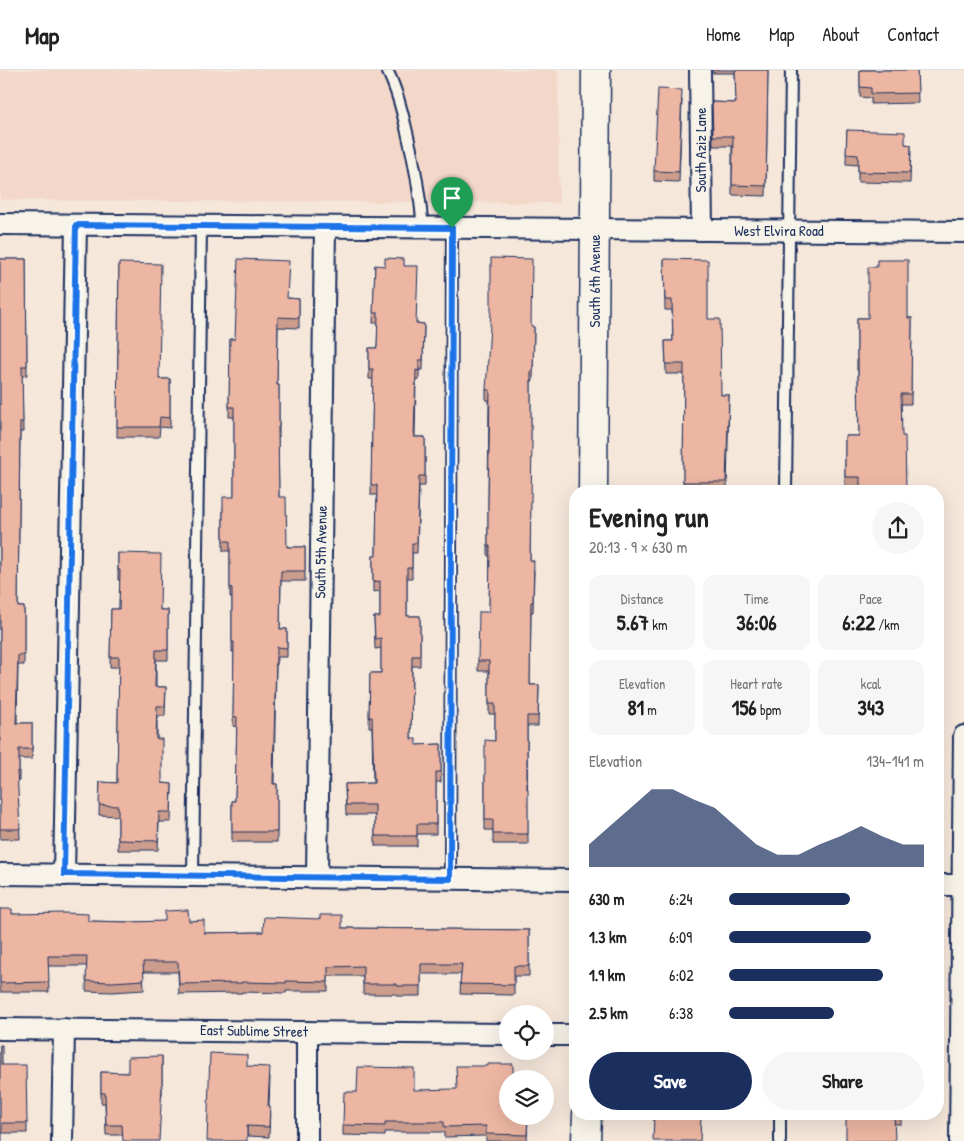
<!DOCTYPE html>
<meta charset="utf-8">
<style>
:root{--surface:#fff;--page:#f6f6f6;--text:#222;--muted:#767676;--line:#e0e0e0;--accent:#1b2f5e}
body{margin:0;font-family:"Patrick Hand",sans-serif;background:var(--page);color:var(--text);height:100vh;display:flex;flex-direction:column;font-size:19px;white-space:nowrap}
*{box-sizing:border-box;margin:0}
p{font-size:16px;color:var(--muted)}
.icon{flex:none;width:28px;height:28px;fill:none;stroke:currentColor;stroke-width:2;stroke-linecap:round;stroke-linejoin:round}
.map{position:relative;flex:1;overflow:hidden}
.side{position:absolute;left:569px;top:415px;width:375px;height:635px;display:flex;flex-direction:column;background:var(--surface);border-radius:20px;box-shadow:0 5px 20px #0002}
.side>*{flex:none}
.buttons{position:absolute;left:499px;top:935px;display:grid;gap:10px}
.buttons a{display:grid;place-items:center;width:55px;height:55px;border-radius:50%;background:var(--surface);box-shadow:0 5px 20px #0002;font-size:25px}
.pin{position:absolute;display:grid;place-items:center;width:42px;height:42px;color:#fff;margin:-51px -21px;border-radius:50% 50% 50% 0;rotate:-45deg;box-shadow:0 0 5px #0007}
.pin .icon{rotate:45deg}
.round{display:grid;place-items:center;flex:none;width:52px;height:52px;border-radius:26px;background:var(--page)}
.headline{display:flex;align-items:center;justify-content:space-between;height:85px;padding:0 20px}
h1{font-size:28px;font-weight:700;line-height:38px}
.stats{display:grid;grid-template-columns:repeat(3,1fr);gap:8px;height:85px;padding:5px 20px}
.stats div{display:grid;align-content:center;border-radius:12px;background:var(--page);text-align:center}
.stats b{font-size:21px;font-weight:700}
.stats small{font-size:14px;font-weight:400}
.stats p{font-size:14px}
.chart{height:140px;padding:10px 20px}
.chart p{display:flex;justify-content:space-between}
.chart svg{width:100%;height:90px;margin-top:5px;fill:var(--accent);opacity:.7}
.button{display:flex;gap:10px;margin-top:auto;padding:10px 20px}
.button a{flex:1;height:58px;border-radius:30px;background:var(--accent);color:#fff;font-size:20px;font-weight:700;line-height:58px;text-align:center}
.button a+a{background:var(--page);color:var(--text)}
ul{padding:0 20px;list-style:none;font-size:16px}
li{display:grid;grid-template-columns:80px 60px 1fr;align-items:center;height:38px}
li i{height:12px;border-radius:6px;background:var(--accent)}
header{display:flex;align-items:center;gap:30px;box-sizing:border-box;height:70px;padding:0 25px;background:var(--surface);border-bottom:1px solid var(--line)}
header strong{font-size:24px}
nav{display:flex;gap:28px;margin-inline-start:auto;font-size:18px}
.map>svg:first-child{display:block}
</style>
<header>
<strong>Map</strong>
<nav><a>Home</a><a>Map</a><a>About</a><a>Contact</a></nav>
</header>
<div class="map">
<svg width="964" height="1071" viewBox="0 0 964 1071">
<rect width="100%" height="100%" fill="#f5e7da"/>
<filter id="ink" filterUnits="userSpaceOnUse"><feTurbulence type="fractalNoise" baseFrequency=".02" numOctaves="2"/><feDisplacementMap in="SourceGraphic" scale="10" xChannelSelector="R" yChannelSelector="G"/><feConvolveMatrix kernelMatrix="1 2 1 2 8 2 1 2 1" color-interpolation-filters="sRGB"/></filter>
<g filter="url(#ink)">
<path fill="#f3d8ca" d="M0,0H558L559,133L0,130Z"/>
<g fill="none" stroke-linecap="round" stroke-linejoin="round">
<g stroke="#1b2f5e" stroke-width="14">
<g id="lane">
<path d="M387,0C397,20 402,41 407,62C415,94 420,126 423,158"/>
<path d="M786,421L791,0"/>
<path d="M193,806L201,156"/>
<path d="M450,809L452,158"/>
<path d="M780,1071V1044"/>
</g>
</g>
<g stroke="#1b2f5e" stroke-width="24">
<g id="street">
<path d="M700,0L702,160"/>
<path d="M0,154L964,162"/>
<path d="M0,804L575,810"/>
<path d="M64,805L76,155"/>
<path d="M317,807L325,157"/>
<path d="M938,815H964"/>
<path d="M0,959L508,964"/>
<path d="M545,965H575"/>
<path d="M62,1071L64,959"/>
<path d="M307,1071V962"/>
<path d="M960,1071L964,666"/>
</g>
</g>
<g stroke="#1b2f5e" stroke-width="31">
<g id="secondary">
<path d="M593,421L596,0"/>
<path d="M586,1071L587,1044"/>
</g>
</g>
<use href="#lane" stroke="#f7f3e8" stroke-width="10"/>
<use href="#street" stroke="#f7f3e8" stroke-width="20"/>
<use href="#secondary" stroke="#f7f3e8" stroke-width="28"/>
</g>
<g fill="#cc9d8c" stroke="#1b2f5e">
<path d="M713,0H768L766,126L732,125V76H713L712,32L736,33L735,3H713Z"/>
<path d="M860,0H917L918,33L871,34V28L860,27Z"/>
<path d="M682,30L679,112L654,111V101Z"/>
<path d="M847,60L905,74L911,75L910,113L858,112V95L846,94Z"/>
<path d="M0,189H26L27,305L22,306L23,362H20L18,537H24V595H18L17,653H32V689H19V711H17L20,769H0Z"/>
<path d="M664,189L708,249L721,325H729L727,421H683L684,304H666L665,271H673L672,240H665Z"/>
<path d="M119,193L159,309H170V358L160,357L159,367H117Z"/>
<path d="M375,195L417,253L424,254L423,300H419V310H416L415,367H425V416H419L417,483H412V508H407V546H420V596H412L411,669L416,675L441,674V712H436V764H417V776H375V745H346L345,714L373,713L372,657H369L370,603H381V578L375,579L374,547H380V521L373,522V486H376L377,425H371L373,309H369V278H377L378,253H373Z"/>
<path d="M288,228L299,229V258L278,257L277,315H279V367H278L279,427L287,477H305V511H281L280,559H287V587H277V595H276L274,714H277V772H232V731H235L237,657L233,656L234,582H232V527H230V481H223V437L234,427V347H229L230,269H235Z"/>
<path d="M857,248H912L911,334H901L860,417L845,416V366H859L858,300H857Z"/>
<path d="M531,256L534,257L533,311H531L530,490L534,501L533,542H531L530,615H539L538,656H527L528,774H493V760H485V707L495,671V644H489V601H478V591L489,542L490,486H488V435L489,330H486V320Z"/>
<path d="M118,483L161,540H168V590H156V617H166L165,646H157V669L162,713L172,714L171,752H159L158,780H118V746L99,745L100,712L117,713L119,597H110L111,539H119L120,510H118Z"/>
<path d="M0,839L12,844L88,851L129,852L189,851L204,863L263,862L342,858L529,860V906H514V925L460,924L461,904H421V926H397V924H363V906H328V921H286V923L242,922V923L179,924L178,902H143L144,920L112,922L86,921L87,896H48L49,922H0Z"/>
<path d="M0,975L2,995L27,1053V1063H2V1071H0Z"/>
<path d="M162,986V1026L122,1065H106L105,1033H101V1002L128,1003Z"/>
<path d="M247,996L270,1007L269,1036H270L269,1067L247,1066Z"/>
<path d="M357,1022L508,1046H528L527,1071H486V1066L444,1067V1062H385V1066L343,1065V1055Z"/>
<path d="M846,1044H901V1054H894Z"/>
</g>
<g fill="#edb6a3" stroke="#1b2f5e">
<path d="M735,0H768L766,116L732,115L733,66H713L712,32L736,33Z"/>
<path d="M860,0H917L918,23L871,24V18L860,17Z"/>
<path d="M658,19L682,20L679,102L654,101Z"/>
<path d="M847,60L905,62V74L911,75L910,103L858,102V85L846,84Z"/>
<path d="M385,188L404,189V196H418L416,253L424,254L423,290H419V301L416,300L414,367H425V406H419L417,473H412V498H407V546H420V586H412L411,669H416V675L441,674V702H436V754H417V766H375V735H346L345,714L374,713L372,647H369L370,603H381V568L375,569L374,547H380V511L373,512V486H376L377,415H371L373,299H369V278H377L378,243H373L375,195L385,196Z"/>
<path d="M491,188L532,189L531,256L534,257L533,301H531V371H532L530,490L534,491L533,532H531L530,615H539L538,646H527V719H528V764H493V750H485V670L495,671V634H489V591H478L479,542H489L490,476H488V435L490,320H486L491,240Z"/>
<path d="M0,189H26L27,296H22L23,352H20L18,537H24V585H18L16,653H32V679H19V701H17L20,759H0Z"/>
<path d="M238,189L289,191L287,228L299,229V248L278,247L277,315H279V357H278L279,427H286L287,477H305V501H281L280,559H287V578L277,577V585H276L273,714H277V762H232V731H235L237,647L233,646L234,572H232V518L230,517V471H223V427H234V337H229L230,269H235Z"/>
<path d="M664,189L708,190V249H720L721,325H729L726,412H683L684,294H666L665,271H673L672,230H665Z"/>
<path d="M877,190H908V248H912L911,324H901L902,366H905L906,421H860V407H845V366H859L858,290H857V248H868V197H877Z"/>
<path d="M119,193L161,194L159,309H170V348L160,347L159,357H117Z"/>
<path d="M118,483L161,484L160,540H168V580H156L155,617H166L165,636H157L156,669H162V713L172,714L171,742H159L158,771L118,770V736L99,735L100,712L117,713L119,587H110L111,539H119L120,500H118Z"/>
<path d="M0,839H12V844L65,843L88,844V851L129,852L165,851V841L188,840L189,851L204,850V863L263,862L264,847L320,849V845H342V858L529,860V896H514V915L460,914L462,894H421V916H397V914H363V896L328,897V912L286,911V913L242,912V913L179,914L178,892H143L144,910L112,912L86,911L87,886H48L49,912L0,913Z"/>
<path d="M0,975H2V995H26L27,1053H2V1063H0Z"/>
<path d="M210,983L247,985V996L270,997L268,1036H270L269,1057L247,1056V1071H207Z"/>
<path d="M162,986V1016L159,1071H123L122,1055H106L105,1023H101V1002L128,1003V987Z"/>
<path d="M488,994H513V1009H508V1046H528L527,1065L486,1064V1056L444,1057V1052H385V1056L343,1055L344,1022H357L358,997L414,998V1020L457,1019L456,996H488Z"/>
<path d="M654,1044H701L700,1071H653Z"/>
<path d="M846,1044H901H894L895,1071H846Z"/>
</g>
</g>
<g fill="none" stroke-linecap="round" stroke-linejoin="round" filter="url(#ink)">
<g stroke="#fff" stroke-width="10">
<path id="route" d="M76,155L452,158L450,809L64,804Z"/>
</g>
<use href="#route" stroke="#1a73e8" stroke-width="6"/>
</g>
<g text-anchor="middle" stroke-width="4.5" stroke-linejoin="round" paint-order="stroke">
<g font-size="15" fill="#1b2f5e" stroke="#f7f3e8">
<text transform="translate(701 80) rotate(-90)" y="5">South Aziz Lane</text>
<text x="779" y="166">West Elvira Road</text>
<text transform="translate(595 211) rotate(-90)" y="5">South 6th Avenue</text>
<text transform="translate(321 482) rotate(-89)" y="5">South 5th Avenue</text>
<text transform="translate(254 961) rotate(1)" y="5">East Sublime Street</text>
</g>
</g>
</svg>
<div class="buttons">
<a><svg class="icon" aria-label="locate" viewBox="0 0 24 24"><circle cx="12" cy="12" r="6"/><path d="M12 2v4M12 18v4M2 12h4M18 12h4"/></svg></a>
<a><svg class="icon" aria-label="layers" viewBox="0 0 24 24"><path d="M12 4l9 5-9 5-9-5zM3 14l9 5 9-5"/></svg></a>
</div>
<div class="pin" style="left:452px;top:158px;background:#1e9e55"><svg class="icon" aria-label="arrive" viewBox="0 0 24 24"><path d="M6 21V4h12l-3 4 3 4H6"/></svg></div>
<section class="side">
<div class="headline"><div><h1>Evening run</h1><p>20:13 · 9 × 630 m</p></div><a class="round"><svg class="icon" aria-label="share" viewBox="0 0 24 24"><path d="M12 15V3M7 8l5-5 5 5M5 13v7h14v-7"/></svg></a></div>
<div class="stats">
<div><p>Distance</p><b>5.67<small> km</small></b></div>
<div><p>Time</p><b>36:06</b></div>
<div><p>Pace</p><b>6:22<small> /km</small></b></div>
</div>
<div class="stats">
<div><p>Elevation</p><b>81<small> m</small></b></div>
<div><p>Heart rate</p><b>156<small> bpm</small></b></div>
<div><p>kcal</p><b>343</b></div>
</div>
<div class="chart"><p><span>Elevation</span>134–141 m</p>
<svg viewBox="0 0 160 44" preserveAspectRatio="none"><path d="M0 44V33L10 24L20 15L30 6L40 6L50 11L60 15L70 24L80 33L90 38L100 38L110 33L120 29L130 24L140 29L150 33L160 33V44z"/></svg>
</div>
<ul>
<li><b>630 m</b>6:24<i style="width:62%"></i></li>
<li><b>1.3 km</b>6:09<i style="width:73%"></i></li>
<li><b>1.9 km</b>6:02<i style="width:79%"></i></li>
<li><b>2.5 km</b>6:38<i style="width:54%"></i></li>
</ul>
<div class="button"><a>Save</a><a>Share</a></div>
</section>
</div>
